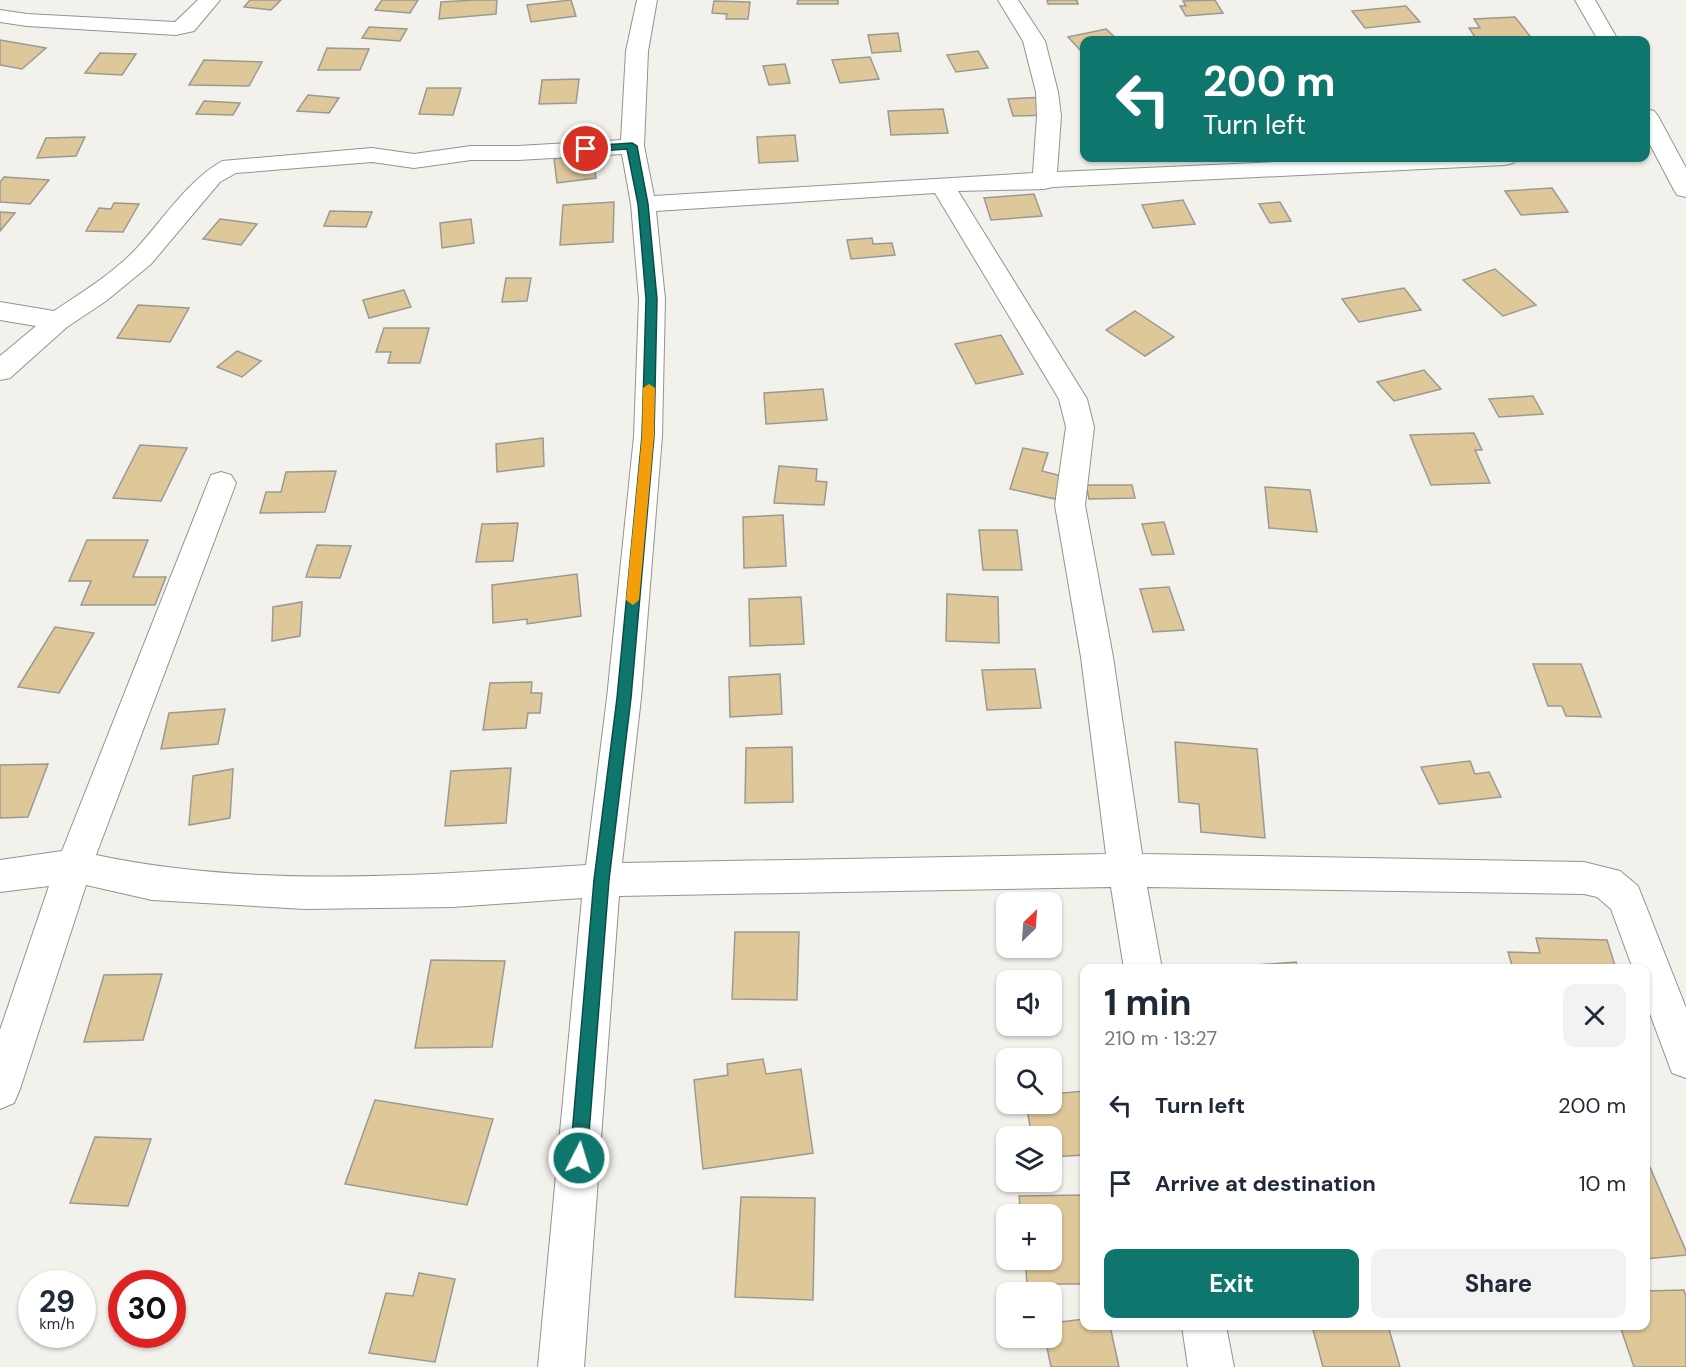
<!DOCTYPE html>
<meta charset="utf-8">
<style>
:root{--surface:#fff;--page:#f2f2f3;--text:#1f2937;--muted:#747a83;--accent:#0f766e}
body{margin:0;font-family:"DM Sans",sans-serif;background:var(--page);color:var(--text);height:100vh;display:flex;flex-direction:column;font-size:22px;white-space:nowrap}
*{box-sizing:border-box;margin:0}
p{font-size:20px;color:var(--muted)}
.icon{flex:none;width:33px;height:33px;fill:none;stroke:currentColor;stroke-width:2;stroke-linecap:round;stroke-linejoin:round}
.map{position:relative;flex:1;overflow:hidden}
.side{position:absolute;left:1080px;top:964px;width:570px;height:366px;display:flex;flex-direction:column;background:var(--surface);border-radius:12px;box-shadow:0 2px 4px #0004}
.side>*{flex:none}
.banner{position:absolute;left:1080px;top:36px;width:570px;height:126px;border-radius:12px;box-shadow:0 2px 4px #0004;background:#0f766e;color:#fff;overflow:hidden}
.needle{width:39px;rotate:25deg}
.controls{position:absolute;left:996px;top:892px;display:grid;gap:12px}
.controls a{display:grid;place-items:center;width:66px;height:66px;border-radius:12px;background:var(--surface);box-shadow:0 2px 4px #0004;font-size:30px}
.speed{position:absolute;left:18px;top:1270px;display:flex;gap:12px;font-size:30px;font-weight:700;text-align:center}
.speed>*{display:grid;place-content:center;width:78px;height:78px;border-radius:50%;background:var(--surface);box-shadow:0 2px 4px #0004;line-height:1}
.speed small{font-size:15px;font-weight:400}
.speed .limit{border:9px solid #d22;background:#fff;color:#111}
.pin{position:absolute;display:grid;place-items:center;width:51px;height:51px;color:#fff;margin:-26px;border:3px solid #fff;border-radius:50%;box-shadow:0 2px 6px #0007}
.me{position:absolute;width:66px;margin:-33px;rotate:5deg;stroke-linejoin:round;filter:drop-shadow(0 0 4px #0008)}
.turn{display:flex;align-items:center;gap:21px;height:126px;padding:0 24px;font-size:27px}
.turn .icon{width:78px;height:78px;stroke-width:2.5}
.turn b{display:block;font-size:42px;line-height:51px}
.round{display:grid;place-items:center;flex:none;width:63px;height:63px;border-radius:12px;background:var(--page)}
.overview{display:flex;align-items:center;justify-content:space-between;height:102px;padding:0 24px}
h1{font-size:36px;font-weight:700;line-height:45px}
.action{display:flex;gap:12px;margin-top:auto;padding:12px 24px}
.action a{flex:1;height:69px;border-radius:12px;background:var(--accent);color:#fff;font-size:24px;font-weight:700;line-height:69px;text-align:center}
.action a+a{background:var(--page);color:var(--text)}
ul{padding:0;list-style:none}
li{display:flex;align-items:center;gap:18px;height:78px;padding:0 24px}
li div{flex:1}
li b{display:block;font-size:22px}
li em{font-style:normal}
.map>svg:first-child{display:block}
.building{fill:#dec89a;stroke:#9b9994;stroke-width:1.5}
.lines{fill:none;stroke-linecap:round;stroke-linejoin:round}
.minor-casing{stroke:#95938f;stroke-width:2}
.minor{fill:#fff;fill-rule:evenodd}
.route{fill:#0f766e;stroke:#0a4d48;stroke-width:1.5}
.slow{fill:#f59e0b}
</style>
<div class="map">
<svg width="1686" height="1367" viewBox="0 0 1686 1367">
<rect width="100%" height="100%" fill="#f3f1ec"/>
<g class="building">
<polygon points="250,0 281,0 271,10 244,7"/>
<polygon points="382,0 418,0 410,13 375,10"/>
<polygon points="474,0 497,0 496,14 439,19 441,2"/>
<polygon points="571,0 576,16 531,22 527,5"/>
<polygon points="798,0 838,0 838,4 797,4"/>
<polygon points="1047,0 1077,0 1078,4 1048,4"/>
<polygon points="1215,0 1223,13 1186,16 1180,6 1186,6 1183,1"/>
<polygon points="714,1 750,2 748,19 726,19 727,14 712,13"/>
<polygon points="1406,6 1420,22 1365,28 1352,11"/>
<polygon points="1515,17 1533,40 1492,40 1489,37 1475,37 1469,28 1480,28 1474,19"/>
<polygon points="369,27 407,29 400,41 362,38"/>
<polygon points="1106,29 1118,40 1084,40 1084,52 1082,52 1068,37"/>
<polygon points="898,33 901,51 872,53 868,35"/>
<polygon points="0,40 46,48 22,69 0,65"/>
<polygon points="327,48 369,49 360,70 318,70"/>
<polygon points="978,51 988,68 956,72 947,55"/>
<polygon points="100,53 136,54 122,75 85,73"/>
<polygon points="870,57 879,79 840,83 832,60"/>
<polygon points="204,60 262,62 249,86 189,85"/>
<polygon points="785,64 790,83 769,85 763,66"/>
<polygon points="579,79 576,103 539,104 542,80"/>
<polygon points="427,88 461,88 453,115 419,114"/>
<polygon points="308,95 339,98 329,113 297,111"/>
<polygon points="1045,97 1050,115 1013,116 1008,99"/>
<polygon points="204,101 240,103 233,115 196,114"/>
<polygon points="943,109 948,133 891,135 888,111"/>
<polygon points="795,135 798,161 759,163 757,137"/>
<polygon points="85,137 76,156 37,158 46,138"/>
<polygon points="592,154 596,178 557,183 554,159"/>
<polygon points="4,177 49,180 30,204 0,202 0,182"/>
<polygon points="1552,188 1568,212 1521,215 1505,191"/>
<polygon points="1034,194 1042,216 991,220 984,198"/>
<polygon points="1183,200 1195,224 1153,228 1142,205"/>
<polygon points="614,202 613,242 560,245 563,205"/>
<polygon points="1280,202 1291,221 1270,223 1259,204"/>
<polygon points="114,203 139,204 123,232 86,231 99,208 111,209"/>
<polygon points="330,211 372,212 366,227 324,226"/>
<polygon points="0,212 15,213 0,231"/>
<polygon points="220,219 257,224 241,245 203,239"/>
<polygon points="471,219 474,243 442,248 440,223"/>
<polygon points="872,238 873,244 892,243 895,255 851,259 847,240"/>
<polygon points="1495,269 1536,305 1503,316 1463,280"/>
<polygon points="506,278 531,278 527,301 502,302"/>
<polygon points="1404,288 1421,310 1359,322 1342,299"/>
<polygon points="404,290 411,307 369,318 363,300"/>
<polygon points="138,305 189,308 170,342 117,338"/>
<polygon points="1135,311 1174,337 1145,356 1106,330"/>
<polygon points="384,328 429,328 420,363 388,363 391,352 376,352"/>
<polygon points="1001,335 1023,374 976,384 955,344"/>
<polygon points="237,351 261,361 242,377 217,367"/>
<polygon points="1424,370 1441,389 1394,401 1377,382"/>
<polygon points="823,389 827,420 766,424 764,393"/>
<polygon points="1533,396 1543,414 1499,417 1489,399"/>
<polygon points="1474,433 1482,450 1475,450 1490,483 1431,485 1410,435"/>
<polygon points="543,438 544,466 497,472 496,444"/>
<polygon points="140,445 187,448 161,501 113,498"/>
<polygon points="1023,448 1048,453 1042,471 1062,476 1055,499 1010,489"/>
<polygon points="779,466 817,469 816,481 827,482 824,505 774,503"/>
<polygon points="336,471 325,512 260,513 266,492 281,492 286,472"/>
<polygon points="1086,485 1132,485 1135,498 1089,499"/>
<polygon points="1265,487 1310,490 1317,532 1269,528"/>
<polygon points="783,515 786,566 744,568 743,517"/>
<polygon points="1164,522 1174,554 1152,555 1142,524"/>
<polygon points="518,523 513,561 476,562 482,524"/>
<polygon points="979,530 1017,530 1022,570 983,570"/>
<polygon points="87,540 148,540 133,577 166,577 155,605 81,605 91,581 69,581"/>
<polygon points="317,545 351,546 340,578 306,577"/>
<polygon points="577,574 581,616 527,624 527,619 493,623 492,585"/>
<polygon points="1169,587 1184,630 1153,632 1140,589"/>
<polygon points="947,594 998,597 999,643 946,641"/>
<polygon points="801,597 804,644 750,646 749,599"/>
<polygon points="302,602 300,636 272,641 273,607"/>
<polygon points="55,627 94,633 59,693 18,687"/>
<polygon points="1533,664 1581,664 1601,717 1566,716 1562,706 1548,706"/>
<polygon points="1035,669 1041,708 987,710 982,670"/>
<polygon points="780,674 782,714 730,717 729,677"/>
<polygon points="532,682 531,693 542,693 540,713 528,713 526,728 483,730 490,683"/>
<polygon points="225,709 218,744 161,749 169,713"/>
<polygon points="1175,742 1257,749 1265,838 1201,832 1199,804 1179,802"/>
<polygon points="792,747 793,802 745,803 746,748"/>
<polygon points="1470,761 1475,774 1489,772 1501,797 1439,804 1421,767"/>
<polygon points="48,764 28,817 0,818 0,765"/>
<polygon points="511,768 506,823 445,826 451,771"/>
<polygon points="233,769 230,818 189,825 193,776"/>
<polygon points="735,932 799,932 797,1000 732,999"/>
<polygon points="1536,938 1607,940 1616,969 1513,969 1508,952 1540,953"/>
<polygon points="431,960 505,961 492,1047 415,1048"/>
<polygon points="1296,962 1299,969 1243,969 1243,966"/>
<polygon points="162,974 143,1040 84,1042 104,975"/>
<polygon points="763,1059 766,1074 801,1069 813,1153 703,1169 694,1080 728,1075 727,1064"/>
<polygon points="1084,1091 1084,1155 1052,1157 1052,1137 1032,1137 1026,1104 1052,1104 1052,1094"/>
<polygon points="375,1100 493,1119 467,1205 345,1184"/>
<polygon points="95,1137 151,1139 128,1206 70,1203"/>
<polygon points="1646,1158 1686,1251 1686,1255 1646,1259"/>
<polygon points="1084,1195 1084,1284 1027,1284 1025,1260 1052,1260 1052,1215 1021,1215 1019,1196"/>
<polygon points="741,1197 815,1198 813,1300 735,1297"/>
<polygon points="419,1273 455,1279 435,1362 369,1353 386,1293 413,1296"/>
<polygon points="1684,1290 1686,1297 1686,1367 1634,1367 1620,1326 1646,1326 1646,1291"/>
<polygon points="1084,1319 1084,1326 1110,1326 1119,1367 1051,1367 1045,1338 1052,1338 1052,1323"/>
<polygon points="1312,1326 1388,1326 1400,1367 1323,1367"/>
</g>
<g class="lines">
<defs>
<g id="minor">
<polygon points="198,0 220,0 194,31 176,35 27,26 0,22 0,10 27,14 175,22"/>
<path d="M 637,0 L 657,0 L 648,51 L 644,146 L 654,196 L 1033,173 L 1037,116 L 1036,92 L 1023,41 L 998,0 L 1018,0 L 1045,41 L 1058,92 L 1061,116 L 1057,172 L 1366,158 L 1517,158 L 1513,163 L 1505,165 L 1053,187 L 1044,189 L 958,191 L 1087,399 L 1094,427 L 1085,505 L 1113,657 L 1142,854 L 1584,862 L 1620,871 L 1638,886 L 1686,1008 L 1686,1078 L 1672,1073 L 1646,1003 L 1646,969 L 1633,969 L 1611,909 L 1597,897 L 1584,894 L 1147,887 L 1162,969 L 1124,969 L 1111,887 L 619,896 L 584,1367 L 538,1367 L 582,898 L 453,907 L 305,909 L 152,900 L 86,885 L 20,1089 L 14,1103 L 0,1109 L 0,1030 L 49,886 L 0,892 L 0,860 L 62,851 L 211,475 L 221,472 L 231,475 L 236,483 L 96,855 C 256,889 424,875 586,865 L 607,698 L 634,436 L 639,299 L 631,204 L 622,154 L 518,160 L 471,160 L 414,168 L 372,162 L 236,173 L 220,182 L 151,264 L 106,301 L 67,327 L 10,378 L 0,380 L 0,356 L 36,326 L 0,320 L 0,302 L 54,311 C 81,293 112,274 135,250 C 163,220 186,182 222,161 L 372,148 L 414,154 L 471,146 L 518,146 L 621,140 L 626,51 ZM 935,193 L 1059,399 L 1066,427 L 1055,505 L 1081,657 L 1106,854 L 622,863 L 641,698 L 662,436 L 665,299 L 656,211 Z"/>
<polygon points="1575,0 1595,0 1618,40 1598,40"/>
<polygon points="1646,109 1654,111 1658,116 1686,168 1686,197 1677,195 1674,190 1646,137"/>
<polygon points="1182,1326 1226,1326 1234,1367 1188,1367"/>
</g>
</defs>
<use href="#minor" class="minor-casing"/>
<use href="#minor" class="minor"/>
</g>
<polygon class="route" points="632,143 637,146 648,204 657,299 654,436 631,698 609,880 587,1158 585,1164 579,1167 573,1164 570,1158 594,880 617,698 642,436 646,299 638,204 627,149 586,152 581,149 586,146"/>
<polygon class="slow" points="649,384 655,388 654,436 639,600 633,605 626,600 642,436 643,388"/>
</svg>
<div class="controls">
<a><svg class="needle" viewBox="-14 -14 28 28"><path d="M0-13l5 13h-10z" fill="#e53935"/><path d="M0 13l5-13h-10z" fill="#747a83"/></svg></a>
<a><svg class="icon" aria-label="sound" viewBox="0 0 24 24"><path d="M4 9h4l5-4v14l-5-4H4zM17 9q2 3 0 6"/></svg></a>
<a><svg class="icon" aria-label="search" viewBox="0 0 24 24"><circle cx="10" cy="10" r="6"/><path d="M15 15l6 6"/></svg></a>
<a><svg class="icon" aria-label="layers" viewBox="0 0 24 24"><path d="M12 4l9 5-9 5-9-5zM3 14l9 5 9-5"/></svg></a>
<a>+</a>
<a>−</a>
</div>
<div class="speed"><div>29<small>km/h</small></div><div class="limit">30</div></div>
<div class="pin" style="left:586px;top:149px;background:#d93025"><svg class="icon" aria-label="arrive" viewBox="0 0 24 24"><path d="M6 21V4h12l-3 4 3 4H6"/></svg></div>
<svg class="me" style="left:579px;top:1158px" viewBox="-20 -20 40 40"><circle r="17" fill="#0f766e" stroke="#fff" stroke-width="3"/><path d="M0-11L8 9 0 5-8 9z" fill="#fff"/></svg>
<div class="banner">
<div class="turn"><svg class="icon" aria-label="left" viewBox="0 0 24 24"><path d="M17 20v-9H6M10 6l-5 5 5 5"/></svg><div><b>200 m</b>Turn left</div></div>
</div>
<section class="side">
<div class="overview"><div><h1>1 min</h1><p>210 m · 13:27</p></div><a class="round"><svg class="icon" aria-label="close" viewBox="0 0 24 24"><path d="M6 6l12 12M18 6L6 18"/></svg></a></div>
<ul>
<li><svg class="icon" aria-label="left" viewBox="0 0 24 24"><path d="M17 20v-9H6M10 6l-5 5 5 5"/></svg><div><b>Turn left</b></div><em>200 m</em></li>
<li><svg class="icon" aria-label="arrive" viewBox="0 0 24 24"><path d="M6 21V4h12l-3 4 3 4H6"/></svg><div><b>Arrive at destination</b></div><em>10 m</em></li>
</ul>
<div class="action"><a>Exit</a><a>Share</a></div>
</section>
</div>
